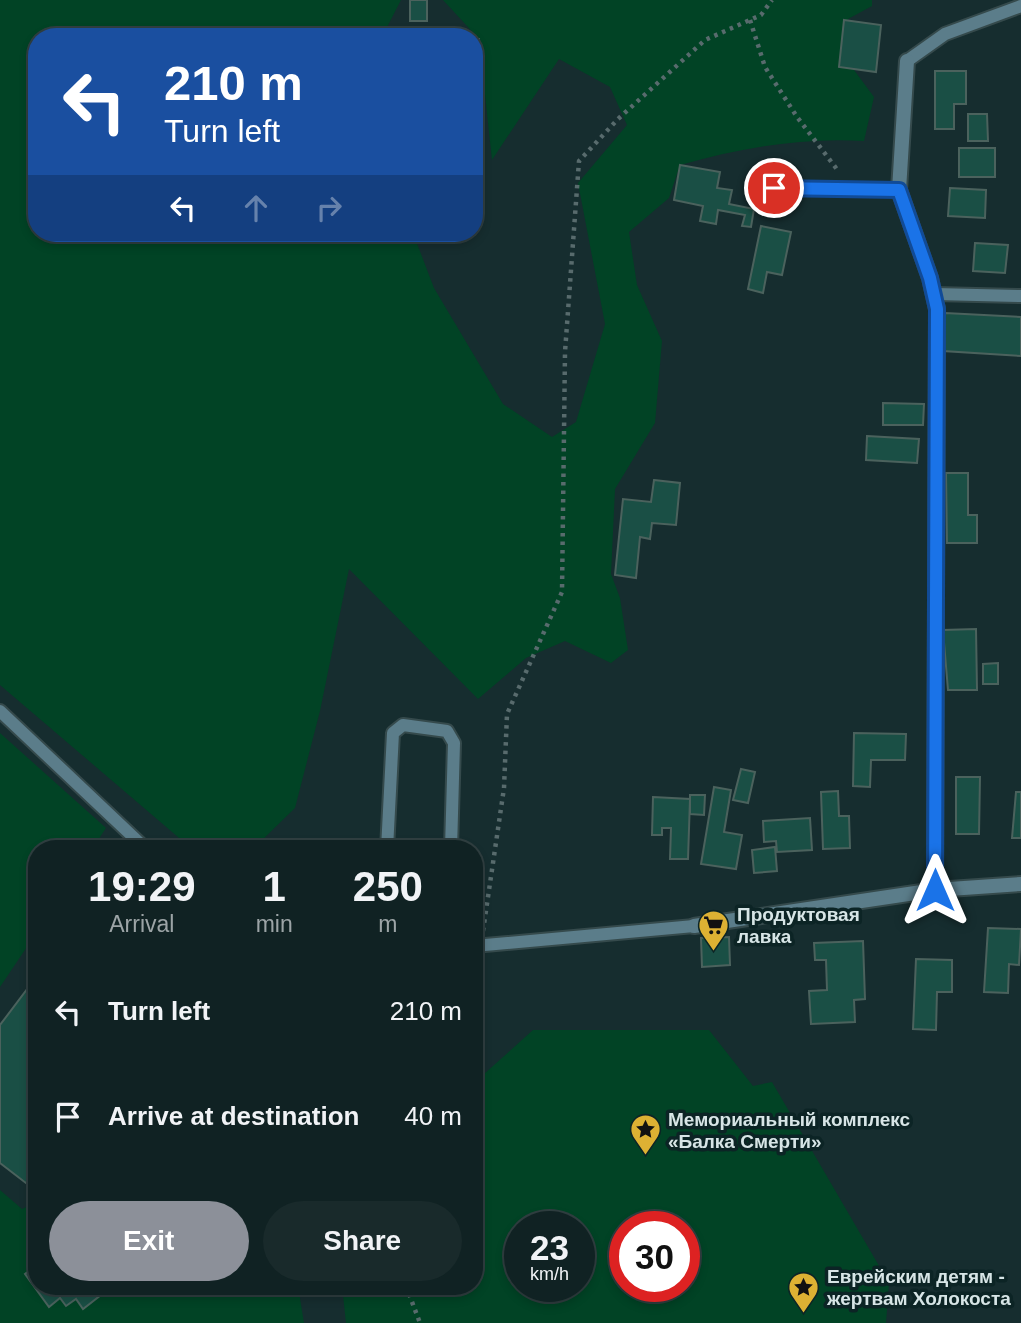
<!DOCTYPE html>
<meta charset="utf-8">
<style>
:root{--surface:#102223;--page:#192a2b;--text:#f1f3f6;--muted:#9ca4a6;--line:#303f41;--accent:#8c9099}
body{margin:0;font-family:Helvetica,sans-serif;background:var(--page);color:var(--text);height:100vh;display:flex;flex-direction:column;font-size:26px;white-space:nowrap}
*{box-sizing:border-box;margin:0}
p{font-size:23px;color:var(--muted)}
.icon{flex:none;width:38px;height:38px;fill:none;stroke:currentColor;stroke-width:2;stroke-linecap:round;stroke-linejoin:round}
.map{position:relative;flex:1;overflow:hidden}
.panel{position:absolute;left:28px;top:840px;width:455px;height:455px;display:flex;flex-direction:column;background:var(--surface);border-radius:28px;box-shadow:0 4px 10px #0003,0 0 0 2px var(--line)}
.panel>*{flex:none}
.guide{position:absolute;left:28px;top:28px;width:455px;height:214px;border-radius:28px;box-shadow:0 4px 10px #0003,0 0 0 2px var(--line);background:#1a4fa0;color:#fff;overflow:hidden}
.speed{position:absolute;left:504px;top:1211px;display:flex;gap:14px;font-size:35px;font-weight:700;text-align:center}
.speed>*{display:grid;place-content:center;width:91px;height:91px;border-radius:50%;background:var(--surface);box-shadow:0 4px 10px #0003,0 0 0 2px var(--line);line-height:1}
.speed small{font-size:18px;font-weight:400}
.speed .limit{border:10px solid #d22;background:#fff;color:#111}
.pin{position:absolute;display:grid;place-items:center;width:60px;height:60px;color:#fff;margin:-30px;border:4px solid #fff;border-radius:50%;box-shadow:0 2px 7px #0007}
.me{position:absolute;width:77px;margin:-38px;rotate:0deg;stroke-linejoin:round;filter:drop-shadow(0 0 5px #0008)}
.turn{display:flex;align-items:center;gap:24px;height:147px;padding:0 21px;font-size:32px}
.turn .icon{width:91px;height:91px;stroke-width:2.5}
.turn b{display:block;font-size:49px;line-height:60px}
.lanes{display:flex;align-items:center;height:66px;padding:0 21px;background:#0003;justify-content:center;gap:35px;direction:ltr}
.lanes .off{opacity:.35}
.eta{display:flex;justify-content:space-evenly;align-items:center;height:119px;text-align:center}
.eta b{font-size:42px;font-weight:600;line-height:49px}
.primary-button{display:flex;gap:14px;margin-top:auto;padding:14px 21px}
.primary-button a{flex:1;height:80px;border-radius:42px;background:var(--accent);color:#fff;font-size:28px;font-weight:600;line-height:80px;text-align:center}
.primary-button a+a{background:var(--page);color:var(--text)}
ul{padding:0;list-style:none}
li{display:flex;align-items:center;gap:21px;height:105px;padding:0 21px}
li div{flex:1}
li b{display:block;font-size:26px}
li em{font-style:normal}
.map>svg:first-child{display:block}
.green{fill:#014325;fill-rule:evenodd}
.building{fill:#1a4f45;stroke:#4b625d;stroke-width:2}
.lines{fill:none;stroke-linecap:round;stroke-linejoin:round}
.lane-casing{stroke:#354a4c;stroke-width:16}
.street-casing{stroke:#354a4c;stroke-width:18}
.path{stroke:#586b6d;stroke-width:4.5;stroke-dasharray:3.5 5;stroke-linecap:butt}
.lane{stroke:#5b7d8a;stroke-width:12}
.street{stroke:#5b7d8a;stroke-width:14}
.route-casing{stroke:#114b97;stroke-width:18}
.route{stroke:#1a73e8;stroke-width:12}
.labels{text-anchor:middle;stroke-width:7;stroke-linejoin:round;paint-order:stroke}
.poi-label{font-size:19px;font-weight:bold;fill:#d7e5e6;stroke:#0c2425;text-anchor:start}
</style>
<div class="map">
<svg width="1021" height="1323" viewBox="0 0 1021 1323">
<rect width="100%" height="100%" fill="#162d2f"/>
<g class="green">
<path d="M 0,0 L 401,0 L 382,37 L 37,37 L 37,233 L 413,233 L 434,288 L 503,404 L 552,437 L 576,422 L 605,324 L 578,183 L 627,125 L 610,87 L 559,59 L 492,160 L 479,39 L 443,0 L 872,0 L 872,6 L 848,19 L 843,55 L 874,97 L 864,141 C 802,137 740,148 680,165 L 669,198 L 629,232 L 637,285 L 662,341 L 655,423 L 615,489 L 611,574 L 620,598 L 628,650 L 611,663 L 565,641 L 526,658 L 478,699 L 349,569 L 320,711 L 295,808 L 253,849 L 192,849 L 0,685 Z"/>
<polygon points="0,733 106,828 92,849 37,849 37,932 0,987"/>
<path d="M 533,1030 L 709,1030 L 753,1086 L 772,1082 L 889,1283 L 886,1323 L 346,1323 L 342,1286 L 474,1286 L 474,1083 ZM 520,1227 L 579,1227 L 579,1286 L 520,1286 ZM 625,1227 L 684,1227 L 684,1286 L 625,1286 Z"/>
<polygon points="0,1190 22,1209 37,1202 37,1286 298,1286 304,1323 0,1323"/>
</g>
<g class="building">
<rect x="410" y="0" width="17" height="21"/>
<polygon points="844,20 881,25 876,72 839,67"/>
<polygon points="474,39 479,39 474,138"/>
<polygon points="935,71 966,71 966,104 954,104 954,129 935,129"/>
<polygon points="968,114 987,114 988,141 968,141"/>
<rect x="959" y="148" width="36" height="29"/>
<polygon points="680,165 720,172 717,188 732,190 729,204 754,209 751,227 742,226 745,215 718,210 716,224 700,221 703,206 674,200"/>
<polygon points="950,188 986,190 985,218 948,216"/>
<polygon points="761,226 791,232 782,275 767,272 763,293 748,289"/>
<polygon points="975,243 1008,245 1005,273 973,271"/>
<polygon points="945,313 1021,317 1021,356 943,351"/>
<polygon points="883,403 924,404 923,425 883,425"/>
<polygon points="867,436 919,439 917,463 866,460"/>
<polygon points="946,473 968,473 968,515 977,515 977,543 947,543"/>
<polygon points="654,480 680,483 676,525 652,523 650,539 640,537 636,578 615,575 623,499 651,502"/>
<polygon points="976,629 977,690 948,690 943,630"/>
<polygon points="998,663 998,684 983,684 983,664"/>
<polygon points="854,733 906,734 905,760 871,760 870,787 853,786"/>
<polygon points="741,769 755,772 748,803 733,800"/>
<polygon points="956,777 980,777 979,834 956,834"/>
<polygon points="714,787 731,790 724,832 742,835 736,869 701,864"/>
<polygon points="838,791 839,816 849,816 850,848 823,849 821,792"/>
<polygon points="1016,792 1021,792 1021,838 1012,838"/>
<polygon points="690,795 705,795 704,815 690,814"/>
<polygon points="653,797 690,799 688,859 670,859 671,828 662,828 662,835 652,835"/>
<polygon points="810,818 812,850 777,852 776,841 764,842 763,821"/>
<polygon points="775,847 777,871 754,873 752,850"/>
<polygon points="988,928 1021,929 1019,965 1009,964 1008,993 984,992"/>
<polygon points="729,937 730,965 702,967 701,938"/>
<polygon points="863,941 865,999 854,1000 855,1022 811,1024 809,991 827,990 826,960 815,960 814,943"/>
<polygon points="916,959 952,960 952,992 937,992 936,1030 913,1029"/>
<polygon points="37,976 37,1188 35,1190 0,1163 0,1025"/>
<polygon points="37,1265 37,1286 95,1286 101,1295 83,1309 76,1299 66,1306 60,1298 49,1307 25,1274"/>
</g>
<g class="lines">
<defs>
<g id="lane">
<polyline points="907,61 945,34 1021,6"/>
<polyline points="773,188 899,190"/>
<polyline points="935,294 1021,296"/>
<polyline points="0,711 146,849"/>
<polyline points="387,849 393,733 403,725 447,731 454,743 451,849"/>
<polyline points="474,946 694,926"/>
</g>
<g id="street">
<polyline points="907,61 899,190 930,278 937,309 935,890"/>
<polyline points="694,926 935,890 1021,884"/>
</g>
</defs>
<use href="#lane" class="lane-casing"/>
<use href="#street" class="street-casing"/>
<g class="path">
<polyline points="750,20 765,67 797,117 839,172"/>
<polyline points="483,931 504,788 507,714 562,592 565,352 579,161 618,119 705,40 761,15 772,0"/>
<polyline points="406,1286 420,1323"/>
</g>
<use href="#lane" class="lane"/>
<use href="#street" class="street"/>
</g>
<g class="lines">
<defs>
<polyline id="route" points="774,188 899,190 930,278 937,309 935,890"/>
</defs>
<use href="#route" class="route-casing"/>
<use href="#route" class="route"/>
</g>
<defs>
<symbol id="supermarket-pin" viewBox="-11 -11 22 30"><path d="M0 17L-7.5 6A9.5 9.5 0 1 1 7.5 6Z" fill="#ddb133" stroke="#0c2425"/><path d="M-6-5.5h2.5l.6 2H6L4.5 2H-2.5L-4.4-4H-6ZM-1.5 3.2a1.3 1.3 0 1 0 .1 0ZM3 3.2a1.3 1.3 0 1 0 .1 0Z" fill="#111"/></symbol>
<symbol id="sight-pin" viewBox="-11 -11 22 30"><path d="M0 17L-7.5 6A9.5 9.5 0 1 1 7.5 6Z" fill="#ddb133" stroke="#0c2425"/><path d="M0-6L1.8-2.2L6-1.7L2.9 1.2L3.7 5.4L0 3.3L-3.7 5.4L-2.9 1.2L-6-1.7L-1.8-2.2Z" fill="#111"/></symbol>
</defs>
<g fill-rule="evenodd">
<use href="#supermarket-pin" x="696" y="908" width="35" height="47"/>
<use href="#sight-pin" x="628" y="1112" width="35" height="47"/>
<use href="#sight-pin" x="786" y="1270" width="35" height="47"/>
</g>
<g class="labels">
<g class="poi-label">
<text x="737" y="921">Продуктовая<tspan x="737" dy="22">лавка</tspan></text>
<text x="668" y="1126">Мемориальный комплекс<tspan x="668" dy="22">«Балка Смерти»</tspan></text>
<text x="827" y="1283">Еврейским детям -<tspan x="827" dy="22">жертвам Холокоста</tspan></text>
</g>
</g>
</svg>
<div class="speed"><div>23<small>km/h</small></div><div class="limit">30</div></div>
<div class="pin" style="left:774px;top:188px;background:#d93025"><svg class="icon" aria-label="arrive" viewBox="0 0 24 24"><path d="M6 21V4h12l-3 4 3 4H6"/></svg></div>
<svg class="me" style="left:935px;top:890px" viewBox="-20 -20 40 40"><path d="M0-17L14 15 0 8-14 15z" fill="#1a73e8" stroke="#fff" stroke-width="4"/></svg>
<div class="guide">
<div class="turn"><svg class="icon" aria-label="left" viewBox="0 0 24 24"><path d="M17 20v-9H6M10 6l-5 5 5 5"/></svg><div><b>210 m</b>Turn left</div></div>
<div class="lanes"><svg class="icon" aria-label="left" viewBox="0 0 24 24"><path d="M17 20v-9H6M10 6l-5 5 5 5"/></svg><svg class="icon off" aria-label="ahead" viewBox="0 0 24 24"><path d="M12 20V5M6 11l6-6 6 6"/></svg><svg class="icon off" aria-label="right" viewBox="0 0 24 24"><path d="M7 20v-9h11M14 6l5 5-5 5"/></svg></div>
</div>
<section class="panel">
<div class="eta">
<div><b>19:29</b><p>Arrival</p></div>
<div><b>1</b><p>min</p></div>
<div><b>250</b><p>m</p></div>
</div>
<ul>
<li><svg class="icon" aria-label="left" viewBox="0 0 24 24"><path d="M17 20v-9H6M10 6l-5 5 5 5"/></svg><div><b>Turn left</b></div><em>210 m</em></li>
<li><svg class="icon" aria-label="arrive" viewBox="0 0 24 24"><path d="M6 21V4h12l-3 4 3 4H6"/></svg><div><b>Arrive at destination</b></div><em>40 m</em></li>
</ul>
<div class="primary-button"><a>Exit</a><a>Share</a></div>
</section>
</div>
